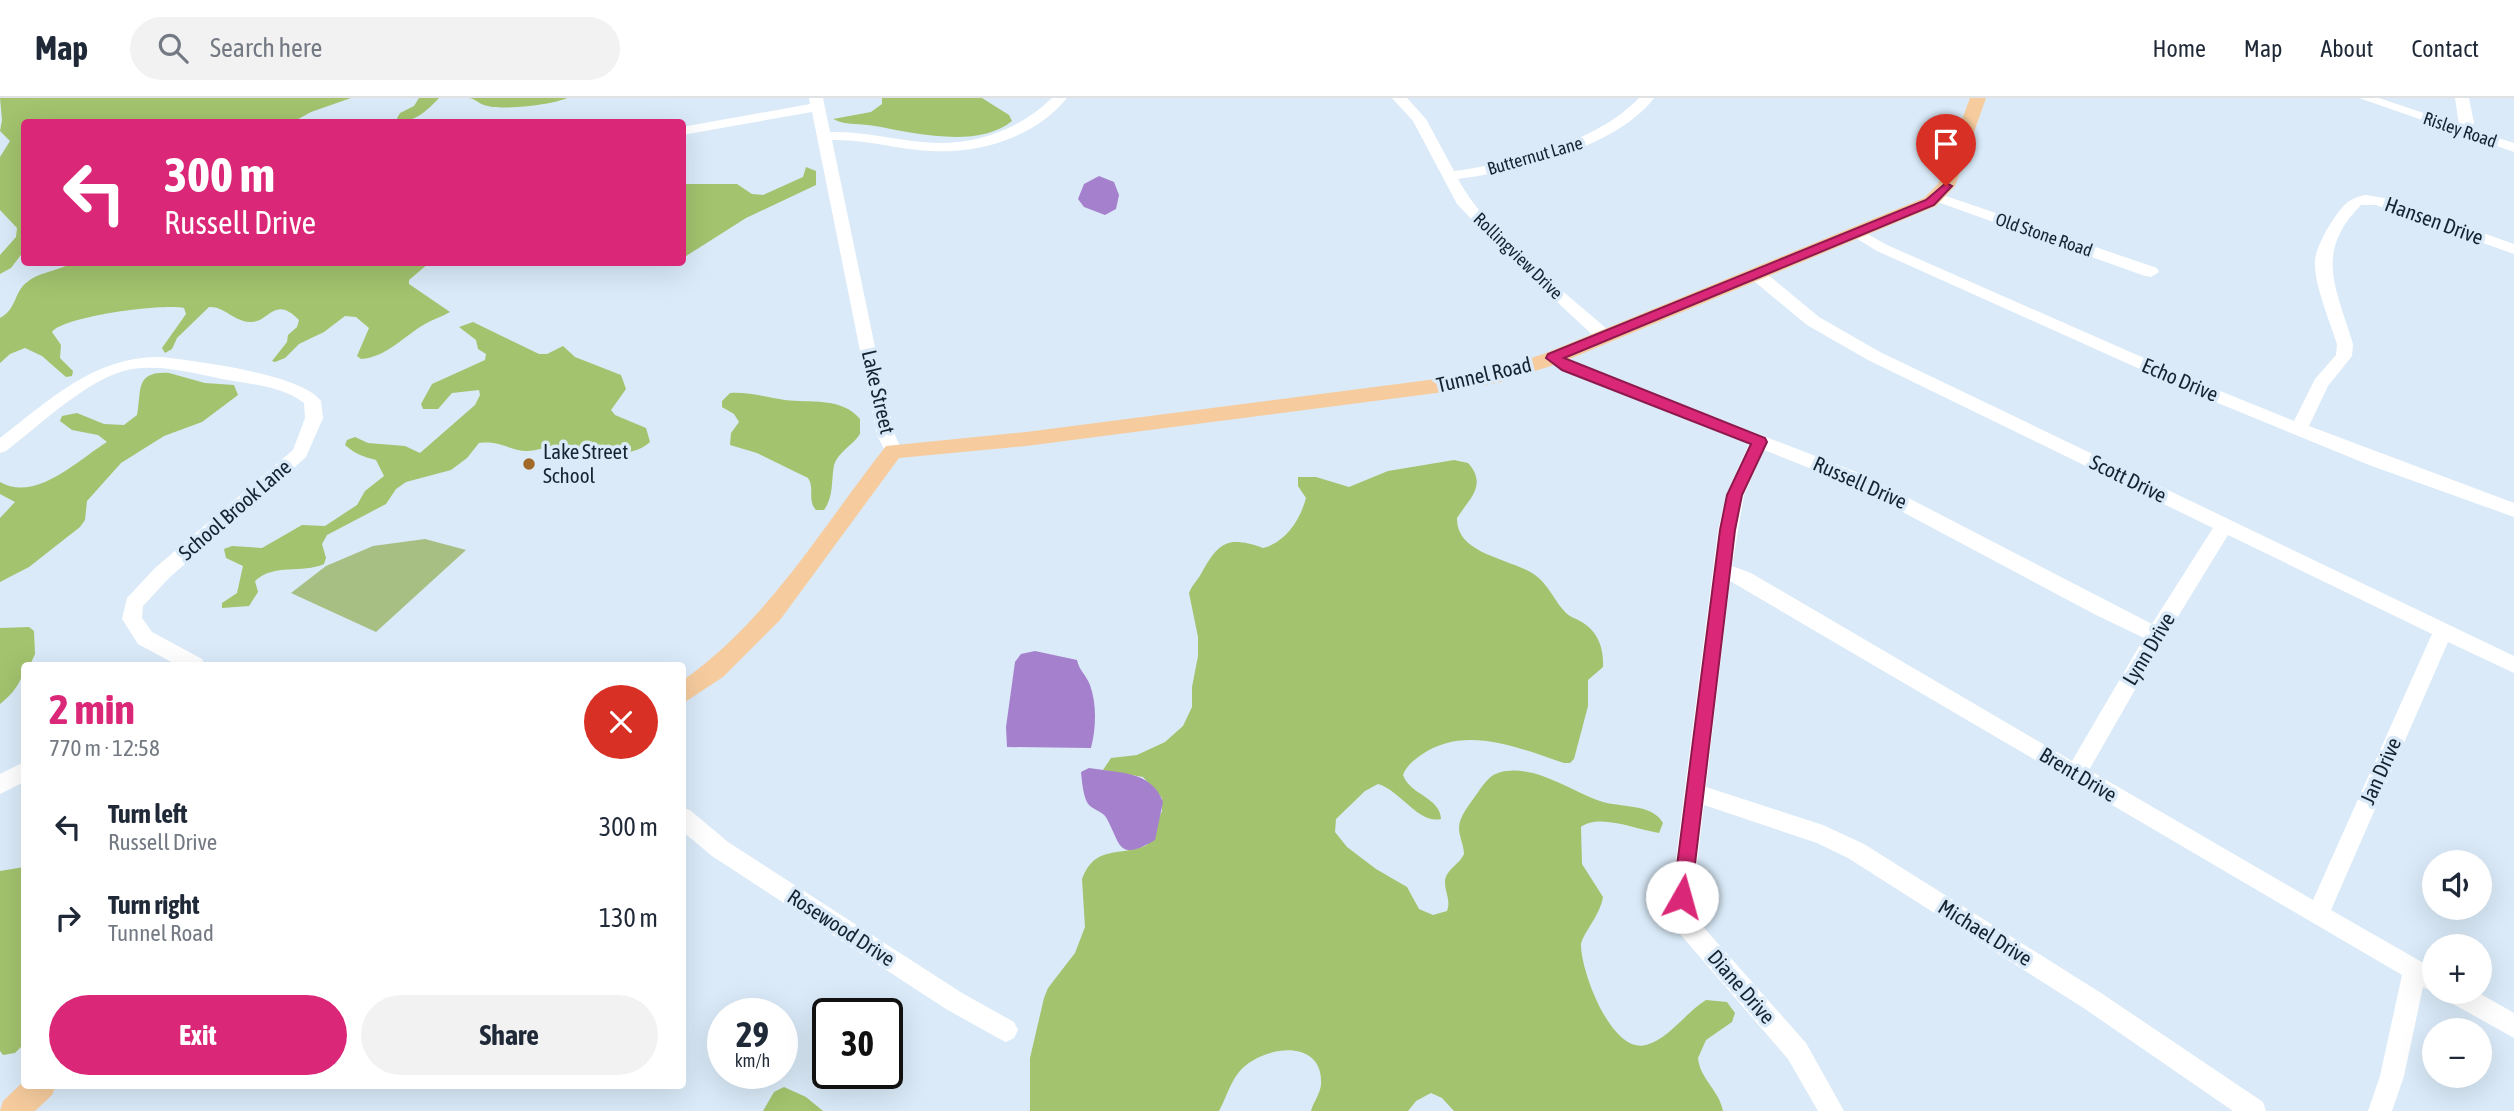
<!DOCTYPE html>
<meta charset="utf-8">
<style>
:root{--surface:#fff;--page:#f2f2f3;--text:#1f2937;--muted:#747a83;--line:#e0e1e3;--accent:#db2777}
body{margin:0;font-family:"Asap Condensed",sans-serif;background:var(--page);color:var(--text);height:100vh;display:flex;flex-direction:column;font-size:26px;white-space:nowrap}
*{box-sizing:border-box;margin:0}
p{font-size:23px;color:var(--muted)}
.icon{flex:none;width:38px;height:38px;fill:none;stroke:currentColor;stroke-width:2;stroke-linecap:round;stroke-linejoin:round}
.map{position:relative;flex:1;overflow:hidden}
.panel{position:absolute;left:21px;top:564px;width:665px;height:427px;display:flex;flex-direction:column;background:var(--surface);border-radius:7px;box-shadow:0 7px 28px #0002}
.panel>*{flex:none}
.top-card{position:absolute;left:21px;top:21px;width:665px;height:147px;border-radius:7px;box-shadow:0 7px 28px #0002;background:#db2777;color:#fff;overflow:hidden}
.fabs{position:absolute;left:2422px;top:752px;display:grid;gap:14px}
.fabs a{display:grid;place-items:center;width:70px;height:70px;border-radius:50%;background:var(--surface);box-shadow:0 7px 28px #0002;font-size:35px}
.speed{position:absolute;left:707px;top:900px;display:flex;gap:14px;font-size:35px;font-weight:700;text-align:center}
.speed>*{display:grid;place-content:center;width:91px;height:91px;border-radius:50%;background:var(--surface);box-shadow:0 7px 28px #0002;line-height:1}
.speed small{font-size:18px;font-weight:400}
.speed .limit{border:4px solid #111;border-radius:10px;background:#fff;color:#111}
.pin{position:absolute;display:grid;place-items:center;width:60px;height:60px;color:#fff;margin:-72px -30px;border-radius:50% 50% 50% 0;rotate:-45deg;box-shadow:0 0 7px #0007}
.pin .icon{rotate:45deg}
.me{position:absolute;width:77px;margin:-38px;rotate:7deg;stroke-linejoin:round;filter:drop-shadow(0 0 5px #0008)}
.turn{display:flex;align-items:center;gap:24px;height:147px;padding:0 28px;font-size:32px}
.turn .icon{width:91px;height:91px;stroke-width:2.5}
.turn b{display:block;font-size:49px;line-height:60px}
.round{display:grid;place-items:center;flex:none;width:74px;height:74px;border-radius:37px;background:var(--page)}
.overview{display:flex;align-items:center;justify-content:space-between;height:119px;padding:0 28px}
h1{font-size:42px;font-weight:700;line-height:52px;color:var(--accent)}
.primary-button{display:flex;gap:14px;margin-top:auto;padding:14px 28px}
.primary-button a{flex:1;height:80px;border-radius:42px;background:var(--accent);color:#fff;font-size:28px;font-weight:700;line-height:80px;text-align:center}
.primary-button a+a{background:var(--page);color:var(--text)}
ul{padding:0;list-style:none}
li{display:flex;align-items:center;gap:21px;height:91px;padding:0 28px}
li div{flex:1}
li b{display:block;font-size:26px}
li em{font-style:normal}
header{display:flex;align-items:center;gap:42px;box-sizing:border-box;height:98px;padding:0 35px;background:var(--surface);border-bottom:2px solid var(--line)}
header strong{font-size:33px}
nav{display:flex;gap:38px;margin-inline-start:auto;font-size:24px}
.search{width:490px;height:63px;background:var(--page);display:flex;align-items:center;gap:18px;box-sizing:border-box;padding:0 24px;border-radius:38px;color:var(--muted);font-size:26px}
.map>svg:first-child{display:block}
.green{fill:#a7bf83}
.forest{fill:#a3c36e}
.water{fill:#a580cc}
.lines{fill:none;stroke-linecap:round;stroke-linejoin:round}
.minor{fill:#fff;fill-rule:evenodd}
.major{fill:#f6cc9e;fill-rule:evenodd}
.route{fill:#db2777;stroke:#8e194d;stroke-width:2}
.poi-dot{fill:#a26a28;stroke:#daeaf8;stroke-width:2.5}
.labels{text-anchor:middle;stroke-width:7;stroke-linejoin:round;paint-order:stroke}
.far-street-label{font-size:18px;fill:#152431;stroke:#daeaf8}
.street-label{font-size:21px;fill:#152431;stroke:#daeaf8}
.poi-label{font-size:21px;fill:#152431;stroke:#daeaf8;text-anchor:start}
</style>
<header>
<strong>Map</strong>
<div class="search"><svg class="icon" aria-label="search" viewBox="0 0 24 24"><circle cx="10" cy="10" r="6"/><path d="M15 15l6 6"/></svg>Search here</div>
<nav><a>Home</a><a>Map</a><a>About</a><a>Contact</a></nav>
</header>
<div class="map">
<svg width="2514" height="1013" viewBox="0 0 2514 1013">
<rect width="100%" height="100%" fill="#daeaf8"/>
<polygon class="green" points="425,441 466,452 376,534 291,495 326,468 373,448"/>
<g class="forest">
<polygon points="0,0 351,0 311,14 293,24 24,24 24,153 11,170 0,176 0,157 16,139 17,130 0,112 0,59 10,43 0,33 2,22"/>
<path d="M 419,0 L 439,0 C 427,13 414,25 395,24 L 400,15 L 414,8 Z"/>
<path d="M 469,0 L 567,0 C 552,7 499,13 484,7 C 478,5 476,1 469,0 Z"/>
<path d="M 882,0 L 982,0 L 1009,17 L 1012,23 C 978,51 914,35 875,28 C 861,25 847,28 833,21 L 871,14 L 882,6 Z"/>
<polygon points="806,69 816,73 816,87 746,120 683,160 683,86 737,86 752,96 763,97 803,79"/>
<path d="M 72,165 L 429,165 L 409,182 L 409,186 L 450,214 C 442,219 433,221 425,226 C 404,238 387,259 361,261 L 357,258 L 369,230 L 356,219 L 345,218 L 324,234 L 299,246 L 285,260 L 275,264 L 272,263 L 287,244 L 288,237 L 297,229 L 299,222 C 274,196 269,225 250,224 C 233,223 224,208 209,209 L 177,240 L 172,251 L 165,255 L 162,250 L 186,216 L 184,210 C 165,205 63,218 52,234 L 61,247 L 60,260 L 73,273 L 72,278 L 66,279 L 42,258 L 25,250 L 10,256 L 0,265 L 0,220 C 17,211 13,196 26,185 C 38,174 58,173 72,165 Z"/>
<path d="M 473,224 L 539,256 L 547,256 L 563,248 L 575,259 L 621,277 L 626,291 L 611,312 L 615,317 L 646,330 L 650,344 C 629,364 581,353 554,350 C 545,349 536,353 527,353 C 510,353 501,342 479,345 L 467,360 L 451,372 L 406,384 L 396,391 L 386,406 L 327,437 L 322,446 L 326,460 L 324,466 C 302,476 274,465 255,483 L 258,494 L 249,508 L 222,510 L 222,505 L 237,495 L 243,468 L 226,460 L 224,451 L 232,448 L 262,450 L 302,427 L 325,428 L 357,407 L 365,393 L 384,378 L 376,362 C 364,359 355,356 345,347 L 347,342 L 355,339 L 368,345 L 405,348 L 420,355 L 475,307 L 480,297 L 479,292 L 452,295 L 438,311 L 423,311 L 421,306 L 432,286 L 485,262 L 486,256 L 478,251 L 476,242 L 459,229 Z"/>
<path d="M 169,275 L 205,285 L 234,287 L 238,297 L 202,324 L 164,338 L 121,365 L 87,403 L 85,422 L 80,429 L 29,469 L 0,484 L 0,420 L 15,404 L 0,396 L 0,384 C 36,405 79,361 107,344 L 98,337 L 72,332 L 60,323 L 62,318 L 77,315 L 104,326 L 124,327 L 137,317 C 142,293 134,273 169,275 Z"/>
<path d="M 730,295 C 749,294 766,299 785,302 C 810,305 842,299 860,321 L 860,336 C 853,347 838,354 834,367 C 831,383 834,398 824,412 L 816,412 C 807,402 815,390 808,380 L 757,355 L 730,347 L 731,335 L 739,324 L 734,316 L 722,309 L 722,303 Z"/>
<path d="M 1454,362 L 1468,365 C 1488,387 1469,401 1457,420 C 1456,457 1511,460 1535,477 C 1549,487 1554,503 1566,515 C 1570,519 1575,520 1580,523 C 1598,533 1604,550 1603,569 L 1588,582 L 1588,608 L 1574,661 L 1570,665 L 1564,665 C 1519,650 1465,626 1421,657 C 1414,662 1406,668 1403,677 C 1410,697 1440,699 1441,721 C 1418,726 1400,692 1378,686 L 1365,693 L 1336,721 L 1335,734 L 1347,749 L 1376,771 L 1407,789 L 1419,811 L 1433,817 L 1447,813 C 1451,802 1445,795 1445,784 C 1445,772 1460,766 1464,756 C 1464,747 1459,739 1459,730 C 1459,718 1470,706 1476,697 C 1482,689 1488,678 1498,675 C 1532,664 1570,693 1600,703 C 1620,710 1652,705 1663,725 L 1659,735 C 1638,732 1599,715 1581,729 L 1582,766 L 1603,799 C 1600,818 1582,836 1581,847 C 1581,873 1611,956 1646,947 C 1670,940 1685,915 1706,902 L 1727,904 L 1735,915 L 1732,924 L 1706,942 L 1698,960 C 1700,981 1719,992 1723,1013 L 1454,1013 L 1442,1000 L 1431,995 L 1416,1003 L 1408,1013 L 1311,1013 C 1313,1005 1320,996 1321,987 C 1324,938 1260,948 1239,974 C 1230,985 1226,1000 1219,1013 L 1030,1013 L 1030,960 L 1044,900 L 1048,890 L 1075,855 L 1085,829 L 1082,781 C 1095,746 1120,759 1147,747 L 1162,713 L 1162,700 L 1143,679 L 1103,672 L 1111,660 L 1137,657 L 1165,644 L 1183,628 L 1192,609 L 1192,589 L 1198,558 L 1198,539 L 1189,495 C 1192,487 1197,483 1201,476 C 1218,445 1227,437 1263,450 C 1286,444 1300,422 1306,400 L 1298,388 L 1298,379 L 1316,379 L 1349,389 L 1388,373 Z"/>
<path d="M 29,529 L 34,533 L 35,556 L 30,567 L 24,567 C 24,582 12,597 0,606 L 0,530 Z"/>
<polygon points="24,769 24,946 15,955 3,957 0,953 0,773"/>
<polygon points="784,989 806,999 823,1013 763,1013 774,994"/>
</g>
<g class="water">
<polygon points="1099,78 1114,84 1119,97 1116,111 1105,117 1084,109 1078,101 1084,86"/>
<path d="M 1035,553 L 1077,562 C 1079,572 1086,577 1090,587 C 1097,606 1096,631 1091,650 L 1007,649 L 1006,629 L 1015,564 L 1021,556 Z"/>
<path d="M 1089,670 C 1117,675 1152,672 1163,704 L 1155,742 C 1118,764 1121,747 1107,721 C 1103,713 1095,713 1089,707 C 1083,700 1082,683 1081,674 Z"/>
</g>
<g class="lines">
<g class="minor">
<path d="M 809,0 L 823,0 L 830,34 C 862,33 891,41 922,44 C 970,49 1017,34 1052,0 L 1067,0 C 1035,40 978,56 929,53 C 896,51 865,41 832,42 L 881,278 L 895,337 L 902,353 L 899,357 L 887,357 L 877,337 L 812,14 L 682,37 L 682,29 L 810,6 Z"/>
<path d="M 1392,0 L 1407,0 L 1426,21 L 1454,73 C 1514,65 1596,45 1639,0 L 1654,0 C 1616,50 1518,73 1458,81 C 1487,136 1562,191 1609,233 L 1611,237 L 1609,241 L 1597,241 L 1502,153 L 1457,106 L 1413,23 Z"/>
<polygon points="2359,0 2379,0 2459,27 2455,0 2469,0 2474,25 2470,31 2514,45 2514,54"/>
<polygon points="1937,95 2157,170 2159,174 2151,179 2145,178 1932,102 1930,99 1932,96"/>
<path d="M 2366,97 L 2384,100 L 2514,146 L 2514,156 L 2376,107 L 2361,107 C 2313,155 2337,191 2353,246 L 2352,258 L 2328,288 L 2309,328 L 2514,405 L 2514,419 L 2369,367 L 2191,294 L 1877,153 L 1846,134 L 1849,131 L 1859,131 L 1887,147 L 2203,286 L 2294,323 L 2315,281 L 2336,257 L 2337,246 C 2330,224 2313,184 2315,161 C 2317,149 2326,132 2333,122 C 2343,107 2349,100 2366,97 Z"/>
<path d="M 1755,170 L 1761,171 L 1819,219 L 1880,254 L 2514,558 L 2514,575 L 2448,544 L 2331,812 L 2434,871 L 2434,894 L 2423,889 L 2404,978 L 2392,1013 L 2368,1013 L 2380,978 L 2402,877 L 1730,483 L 1706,689 L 1823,727 L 1864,746 L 2101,895 L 2263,1004 L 2266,1013 L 2233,1013 L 2085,911 L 1848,760 L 1817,745 L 1704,707 L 1693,799 L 1698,823 L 1806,945 L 1844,1013 L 1818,1013 L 1788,961 L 1680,836 L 1671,799 L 1718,432 L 1726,397 L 1749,346 L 1561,272 L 1545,260 L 1547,256 L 1559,256 L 1573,264 L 1864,377 L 2152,526 L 2213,430 L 1868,262 L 1807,227 L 1749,179 L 1747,175 ZM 1764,352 L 1852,387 L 2096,517 L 2144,540 L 2072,663 L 1751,475 L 1732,468 L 1744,397 ZM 2228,437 L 2432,536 L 2313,802 L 2089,672 L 2163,543 Z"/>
<path d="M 162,259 C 195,263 302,276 321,303 L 323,320 L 306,359 L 169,480 L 143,508 L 142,520 L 152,534 L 202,561 L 205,567 L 177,567 L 138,546 L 122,521 L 127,500 L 155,470 L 293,352 L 305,320 L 304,305 C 281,288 255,287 228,282 C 196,276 164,266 132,271 C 90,278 39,328 6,353 L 0,355 L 0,340 C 49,302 96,257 162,259 Z"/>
<polygon points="24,664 24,684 0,696 0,676"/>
<polygon points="682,710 690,712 728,744 962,895 1014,924 1018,932 1014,940 1006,944 998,940 946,911 712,758 682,733"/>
<polygon points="2442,894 2477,894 2514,915 2514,940 2446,902"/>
</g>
<g class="major">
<path d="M 1970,0 L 1986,0 L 1955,88 L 1936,108 L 1560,265 L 1501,284 L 1452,293 L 1026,348 L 899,360 L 780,522 L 723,579 L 682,606 L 682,583 C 769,522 822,429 886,348 L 1026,334 L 1452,279 L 1499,271 L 1546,255 L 1924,100 L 1938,86 Z"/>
<polygon points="24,983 24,987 56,987 52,997 35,1013 0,1013 3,1003"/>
</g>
</g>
<polygon class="route" points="1946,85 1952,88 1934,107 1564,260 1765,340 1767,344 1742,397 1735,432 1691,799 1689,805 1682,807 1676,805 1673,799 1720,432 1727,397 1751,346 1562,272 1546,260 1548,256 1926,102"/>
<circle class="poi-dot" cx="529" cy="366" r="7"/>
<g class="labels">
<g class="far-street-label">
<text transform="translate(2460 32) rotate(19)" y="6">Risley Road</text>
<text transform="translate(1535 58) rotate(-16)" y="6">Butternut Lane</text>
<text transform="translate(2044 137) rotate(19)" y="6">Old Stone Road</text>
<text transform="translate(1518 158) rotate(44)" y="6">Rollingview Drive</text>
</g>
<g class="street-label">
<text transform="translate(2434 123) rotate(20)" y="7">Hansen Drive</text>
<text transform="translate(1484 277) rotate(-13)" y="7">Tunnel Road</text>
<text transform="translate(2180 282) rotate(23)" y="7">Echo Drive</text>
<text transform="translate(878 294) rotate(77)" y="7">Lake Street</text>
<text transform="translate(2128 381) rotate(26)" y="7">Scott Drive</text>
<text transform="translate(1860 385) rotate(24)" y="7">Russell Drive</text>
<text transform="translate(235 412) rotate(-41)" y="7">School Brook Lane</text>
<text transform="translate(2149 551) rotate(-59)" y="7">Lynn Drive</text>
<text transform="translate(2381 673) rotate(-66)" y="7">Jan Drive</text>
<text transform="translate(2078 677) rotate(31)" y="7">Brent Drive</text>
<text transform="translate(841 830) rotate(33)" y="7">Rosewood Drive</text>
<text transform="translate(1985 835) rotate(32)" y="7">Michael Drive</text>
<text transform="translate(1741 889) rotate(49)" y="7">Diane Drive</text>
</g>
<g class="poi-label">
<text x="543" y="361">Lake Street<tspan x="543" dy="24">School</tspan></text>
</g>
</g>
</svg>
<div class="fabs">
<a><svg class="icon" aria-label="sound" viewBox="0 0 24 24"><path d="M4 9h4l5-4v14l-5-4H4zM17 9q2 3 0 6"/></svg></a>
<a>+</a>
<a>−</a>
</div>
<div class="speed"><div>29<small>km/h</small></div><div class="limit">30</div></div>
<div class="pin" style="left:1946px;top:88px;background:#d93025"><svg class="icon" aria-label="arrive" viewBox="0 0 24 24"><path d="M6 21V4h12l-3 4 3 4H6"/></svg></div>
<svg class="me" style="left:1682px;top:799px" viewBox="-20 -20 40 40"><circle r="19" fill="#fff"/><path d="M0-13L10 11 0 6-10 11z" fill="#db2777"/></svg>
<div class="top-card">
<div class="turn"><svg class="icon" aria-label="left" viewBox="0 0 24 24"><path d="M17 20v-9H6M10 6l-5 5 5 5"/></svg><div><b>300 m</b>Russell Drive</div></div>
</div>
<section class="panel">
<div class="overview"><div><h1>2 min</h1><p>770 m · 12:58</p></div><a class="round" style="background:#d93025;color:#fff"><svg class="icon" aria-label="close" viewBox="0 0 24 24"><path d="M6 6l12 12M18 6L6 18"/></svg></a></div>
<ul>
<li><svg class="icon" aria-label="left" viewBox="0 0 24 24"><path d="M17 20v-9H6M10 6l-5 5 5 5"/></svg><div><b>Turn left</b><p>Russell Drive</p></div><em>300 m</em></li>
<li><svg class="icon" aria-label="right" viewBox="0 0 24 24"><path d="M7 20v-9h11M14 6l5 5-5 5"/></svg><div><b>Turn right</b><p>Tunnel Road</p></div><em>130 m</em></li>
</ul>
<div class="primary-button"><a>Exit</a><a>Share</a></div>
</section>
</div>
